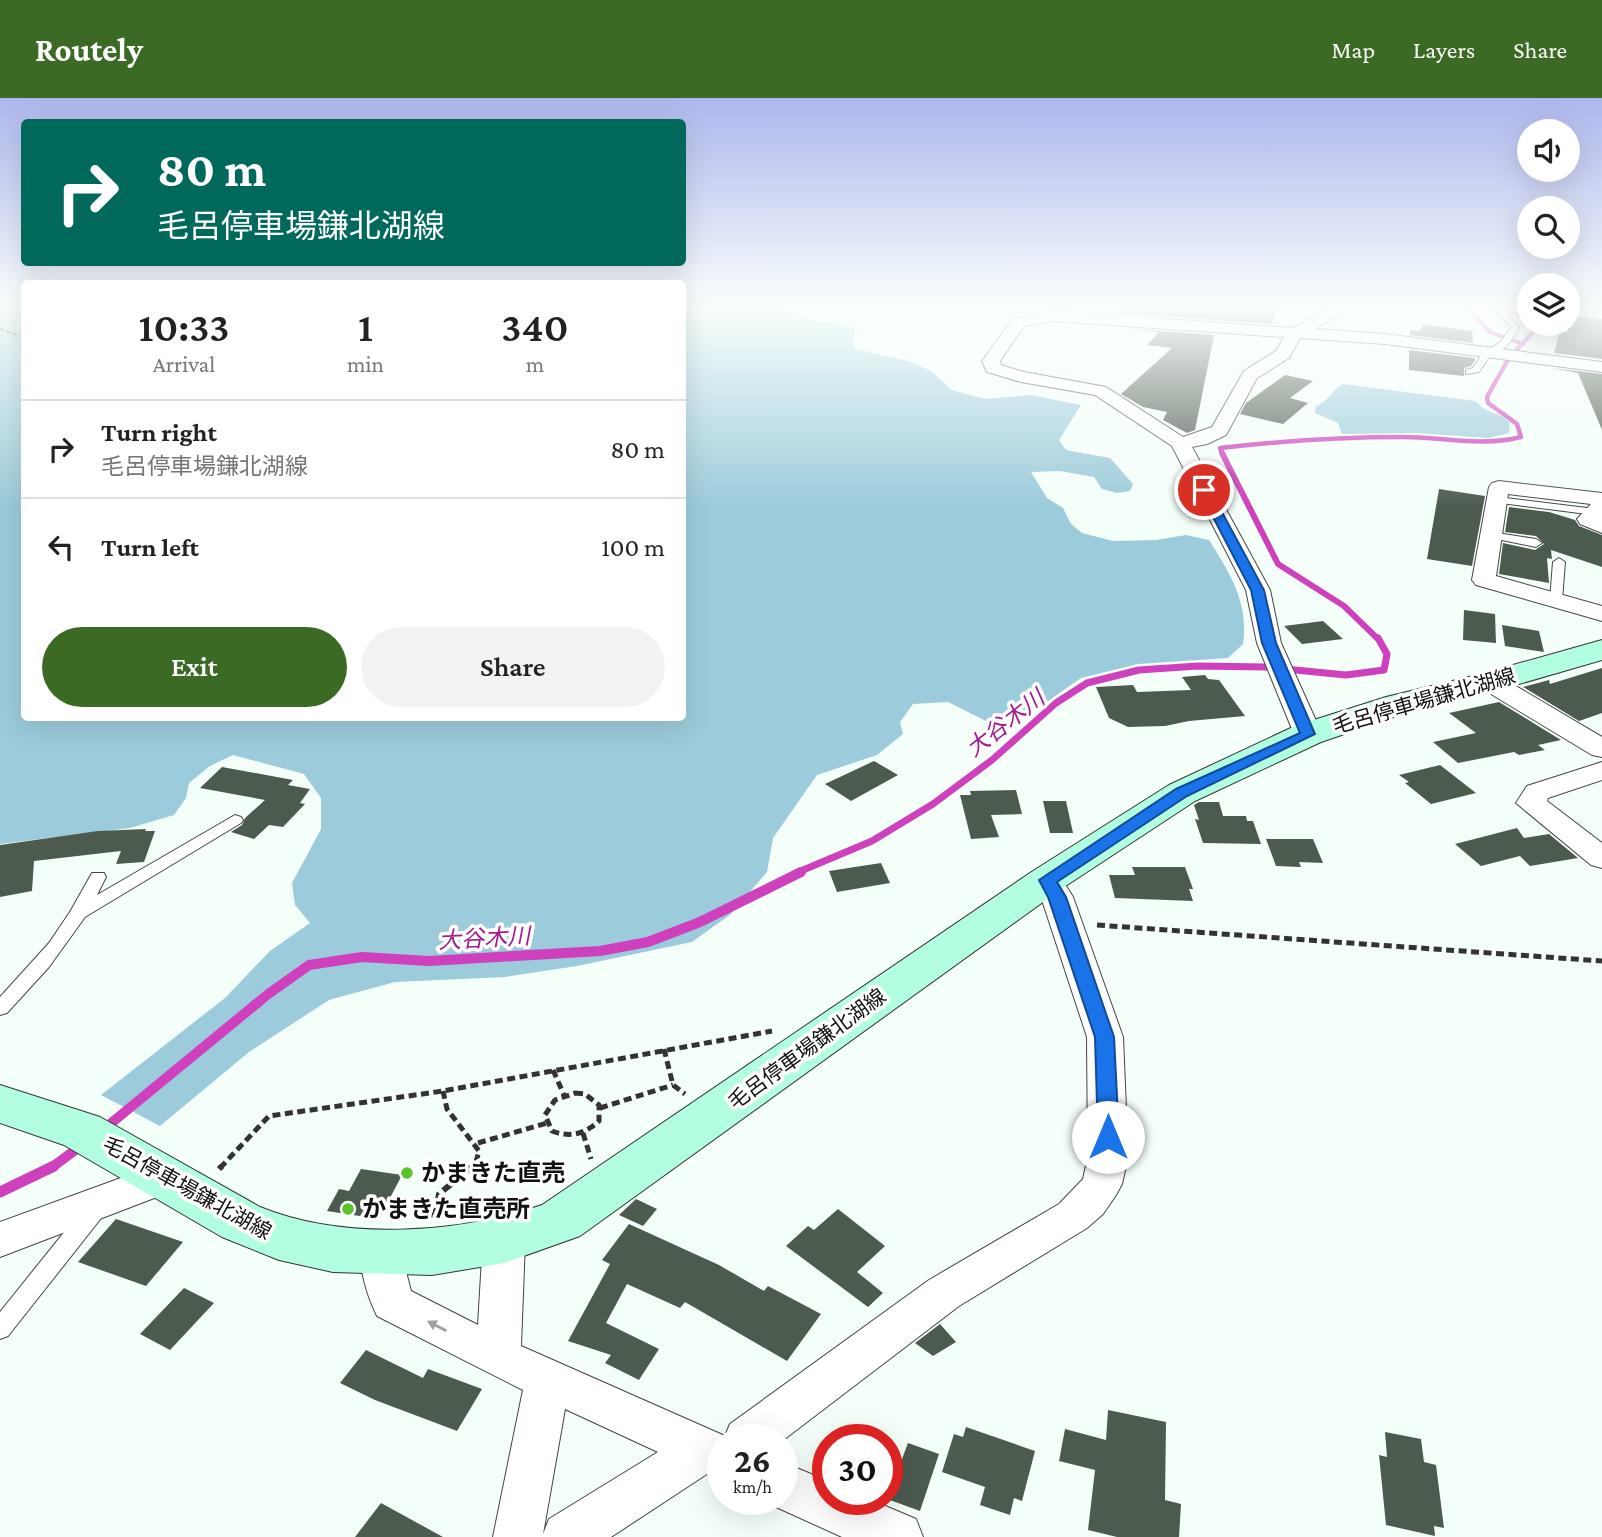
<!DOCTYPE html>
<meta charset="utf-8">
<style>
:root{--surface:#fff;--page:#f2f2f2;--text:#222;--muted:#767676;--line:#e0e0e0;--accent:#3b6a24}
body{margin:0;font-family:"Crimson Pro","Noto Sans JP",serif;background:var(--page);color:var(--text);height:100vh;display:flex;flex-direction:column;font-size:26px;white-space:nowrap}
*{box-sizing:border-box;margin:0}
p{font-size:23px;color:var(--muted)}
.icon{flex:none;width:38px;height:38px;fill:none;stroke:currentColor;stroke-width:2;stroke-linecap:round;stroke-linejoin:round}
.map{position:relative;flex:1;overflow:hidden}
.drawer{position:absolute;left:21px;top:182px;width:665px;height:441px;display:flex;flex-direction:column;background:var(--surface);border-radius:7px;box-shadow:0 7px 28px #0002}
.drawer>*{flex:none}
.banner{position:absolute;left:21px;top:21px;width:665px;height:147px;border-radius:7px;box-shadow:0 7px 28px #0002;background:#00695c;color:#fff;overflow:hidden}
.fabs{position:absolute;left:1517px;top:21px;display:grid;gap:14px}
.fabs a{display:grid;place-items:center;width:63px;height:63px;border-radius:50%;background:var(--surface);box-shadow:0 7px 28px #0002;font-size:35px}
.speed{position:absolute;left:707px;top:1326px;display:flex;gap:14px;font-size:35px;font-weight:700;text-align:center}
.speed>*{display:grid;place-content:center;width:91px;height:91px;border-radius:50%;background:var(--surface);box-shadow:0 7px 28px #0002;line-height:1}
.speed small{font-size:18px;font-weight:400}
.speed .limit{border:10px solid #d22;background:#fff;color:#111}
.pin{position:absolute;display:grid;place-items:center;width:60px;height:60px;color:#fff;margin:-30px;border:4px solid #fff;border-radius:50%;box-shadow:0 2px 7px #0007}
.me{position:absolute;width:77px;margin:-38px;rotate:0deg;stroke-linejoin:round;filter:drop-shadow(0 0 5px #0008)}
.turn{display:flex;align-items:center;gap:24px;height:147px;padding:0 21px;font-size:32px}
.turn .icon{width:91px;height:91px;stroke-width:2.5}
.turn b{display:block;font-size:49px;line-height:60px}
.eta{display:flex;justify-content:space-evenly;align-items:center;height:119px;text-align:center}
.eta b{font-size:42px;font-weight:600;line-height:49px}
.button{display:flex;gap:14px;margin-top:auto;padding:14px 21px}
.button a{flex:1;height:80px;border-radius:42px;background:var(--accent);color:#fff;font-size:28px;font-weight:600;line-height:80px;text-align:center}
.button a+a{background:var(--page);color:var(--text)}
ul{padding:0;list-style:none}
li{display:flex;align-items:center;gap:21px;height:98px;padding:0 21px;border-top:2px solid var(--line)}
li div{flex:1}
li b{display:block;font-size:26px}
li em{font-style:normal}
header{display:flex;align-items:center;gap:42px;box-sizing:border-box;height:98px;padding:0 35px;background:var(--accent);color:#fff}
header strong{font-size:33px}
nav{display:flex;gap:38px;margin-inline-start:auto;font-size:24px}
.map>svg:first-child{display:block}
.forest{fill:#9ccbdb}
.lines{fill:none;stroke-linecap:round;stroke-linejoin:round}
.stream-far4{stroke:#ce40bd;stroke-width:4.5}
.stream-far3{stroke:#ce40bd;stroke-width:6}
.stream-far2{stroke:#ce40bd;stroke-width:7}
.stream-far1{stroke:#ce40bd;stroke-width:10}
.stream{stroke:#ce40bd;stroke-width:11}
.building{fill:#4d5a4e}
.lane-casing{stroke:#444;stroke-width:2}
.street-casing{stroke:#444;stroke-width:2}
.secondary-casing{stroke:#333;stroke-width:2}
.path-far2{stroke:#333;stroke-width:2.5;stroke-dasharray:4.5 2;stroke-linecap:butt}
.path-far1{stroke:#333;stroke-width:5;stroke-dasharray:8 4.5;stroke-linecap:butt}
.path{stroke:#333;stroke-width:6;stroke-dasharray:10 5;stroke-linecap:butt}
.lane{fill:#fff;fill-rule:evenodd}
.street{fill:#fff;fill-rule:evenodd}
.secondary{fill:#b1fee0;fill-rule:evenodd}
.oneway{fill:#a0a0a0}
.route{fill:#1a73e8;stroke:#114b97;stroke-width:2}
.poi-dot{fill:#5ac327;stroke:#fff;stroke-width:2.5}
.labels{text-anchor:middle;stroke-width:7;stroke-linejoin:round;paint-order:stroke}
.street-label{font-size:21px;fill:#111;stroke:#fff}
.water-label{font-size:23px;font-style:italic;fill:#a5188f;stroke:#fff}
.near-poi-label{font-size:24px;font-weight:bold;fill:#111;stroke:#fff;text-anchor:start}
</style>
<header>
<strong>Routely</strong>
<nav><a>Map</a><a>Layers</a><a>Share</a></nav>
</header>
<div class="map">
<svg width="1602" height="1439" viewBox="0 0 1602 1439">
<rect width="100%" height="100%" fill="#f5fffa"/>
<g class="forest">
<path d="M 0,209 L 24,209 L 24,620 L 682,620 L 683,209 L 764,209 L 792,213 L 816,224 L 835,225 L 856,231 L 853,244 L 855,251 L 908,263 L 931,273 L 952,292 L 985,301 L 1031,297 L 1081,307 L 1059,342 L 1066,352 L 1110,360 L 1133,386 L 1130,393 L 1117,395 L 1102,391 L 1094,379 L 1060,373 L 1031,374 L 1047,400 L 1063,410 L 1071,426 L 1082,435 L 1113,443 L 1156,442 L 1186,437 L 1209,442 C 1230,475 1249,505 1243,546 L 1228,560 L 1138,566 L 1081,580 L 1015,626 L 990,625 L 948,604 L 913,606 L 900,624 L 903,636 L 877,657 L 817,677 L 773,740 L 767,774 L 731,816 L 692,844 L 577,868 L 505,879 L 395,884 L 329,902 L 249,954 L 160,1028 L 101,997 L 225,900 L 270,853 L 310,825 L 295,807 L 292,785 L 321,731 L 321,700 L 304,676 L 233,657 L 210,668 L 189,685 L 186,700 L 174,717 L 130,730 L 0,746 Z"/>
<path d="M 1343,286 L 1476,303 C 1484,315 1501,314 1510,325 L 1509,335 L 1488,340 L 1416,335 L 1342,336 L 1338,325 L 1315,315 L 1316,308 C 1332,301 1331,292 1343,286 Z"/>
</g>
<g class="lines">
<g class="stream-far4">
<polyline points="1467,209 1490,234 1523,246"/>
<path d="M 1223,357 L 1220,350 C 1281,343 1342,339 1403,339 C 1443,339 1482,349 1521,339 L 1517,326 L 1488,305 L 1487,299 L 1509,260 L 1534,233 L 1511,209"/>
</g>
<polyline class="stream-far3" points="1222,355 1278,466 1344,508 1379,542"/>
<polyline class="stream-far2" points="796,775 872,743 933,706 992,662 1056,605 1087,585 1139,572 1198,568 1265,569 1346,577 1384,572 1387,556 1378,540"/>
<g class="stream-far1">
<polyline points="104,1031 267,897 309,867 362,859 429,863 600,853 648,844 700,824 801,774"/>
<polyline points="51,1070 82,1047"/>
</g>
<polyline class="stream" points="0,1094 54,1068"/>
</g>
<g class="building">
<polygon points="1122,209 1198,212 1198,209 1277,209 1272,226 1122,215"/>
<polygon points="1568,217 1602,221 1602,261 1554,255 1560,233 1568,234"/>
<polygon points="1423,226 1472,233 1473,245 1410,237 1410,232 1420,233"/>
<polygon points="1120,230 1214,237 1195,332 1187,335 1163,322 1167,314 1143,309 1121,296 1172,250 1147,247 1159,234"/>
<polygon points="1409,252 1474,260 1475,262 1471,268 1464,270 1464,278 1409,272"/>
<polygon points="1551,270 1602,276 1602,332 1578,275"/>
<polygon points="1285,277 1313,283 1290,300 1308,305 1283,326 1240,316 1246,305"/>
<polygon points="1439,391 1485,398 1472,468 1427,461"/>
<polygon points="1509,409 1549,414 1575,422 1579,428 1602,437 1602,469 1551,452 1552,461 1547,460 1549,485 1499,476 1503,445 1535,452 1544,446 1536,438 1505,434"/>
<polygon points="1464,512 1495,516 1496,545 1463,542"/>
<polygon points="1323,523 1343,541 1302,546 1284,528"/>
<polygon points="1502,527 1539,533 1544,554 1505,548"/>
<polygon points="1602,570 1602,615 1579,623 1523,589 1549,582 1550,586"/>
<polygon points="1205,577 1208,581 1219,582 1245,618 1189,623 1165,628 1128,629 1109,620 1096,589 1133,587 1137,594 1191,592 1182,579"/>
<polygon points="1499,604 1561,642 1538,647 1545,652 1519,657 1514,654 1458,665 1433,644 1476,635 1449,615"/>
<polygon points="874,663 898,677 851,703 825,686"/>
<polygon points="1440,667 1476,695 1431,706 1405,685 1409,684 1399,677"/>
<polygon points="222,669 293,682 288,687 310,691 300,705 305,706 283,729 269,727 254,741 231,734 242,727 245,720 265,702 200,690"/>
<polygon points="1016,692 1022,716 991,717 999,739 971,741 960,697 971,697 970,693"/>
<polygon points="1043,703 1066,703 1073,735 1050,735"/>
<polygon points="1199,704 1219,704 1223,718 1246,718 1247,723 1253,723 1261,746 1203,745 1195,721 1199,722 1194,707"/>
<polygon points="1517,730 1524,740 1549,736 1578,760 1530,768 1520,758 1481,768 1455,746"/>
<polygon points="146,731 145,733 155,733 144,764 116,766 121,753 34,763 32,793 0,799 0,747 98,733"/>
<polygon points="1266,741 1313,741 1323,765 1299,764 1301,769 1276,768"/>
<polygon points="881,765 890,785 837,794 829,773"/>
<polygon points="1132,769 1185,769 1193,791 1189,791 1193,803 1115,800 1109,777 1135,777"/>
<polygon points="361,1071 402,1077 379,1121 327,1113 339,1091 349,1093"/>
<polygon points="636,1101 657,1111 643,1128 619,1117"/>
<polygon points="838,1111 885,1148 857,1174 883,1195 868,1209 786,1148 808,1128 814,1132"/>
<polygon points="116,1121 183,1144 146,1188 78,1164"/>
<polygon points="629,1126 719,1167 764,1193 768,1188 821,1216 787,1263 685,1204 680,1210 627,1186 606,1225 659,1251 639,1282 605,1265 611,1257 568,1243 610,1166 602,1162"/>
<polygon points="184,1190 214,1205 170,1252 140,1236"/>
<polygon points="940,1226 956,1244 933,1258 915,1245"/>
<polygon points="366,1252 423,1280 428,1271 482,1291 457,1333 375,1302 340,1285"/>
<polygon points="1108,1312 1166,1324 1165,1402 1181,1406 1179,1439 1117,1439 1088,1432 1095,1372 1059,1363 1065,1331 1106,1342"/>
<polygon points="966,1329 1035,1353 1022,1403 1014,1400 1010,1417 980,1407 985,1389 942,1374 954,1336 963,1339"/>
<polygon points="1385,1334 1421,1341 1424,1364 1436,1367 1444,1430 1434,1428 1435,1438 1386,1427 1379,1357 1387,1359"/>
<polygon points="908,1345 939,1356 920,1413 887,1401"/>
<polygon points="381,1405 443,1439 355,1439"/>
</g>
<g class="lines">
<defs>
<g id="lane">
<path d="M 1492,209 L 1500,209 L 1519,229 C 1513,240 1505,255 1491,256 L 1479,274 L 1466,276 L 1466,272 L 1473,270 L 1485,251 C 1498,250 1504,240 1511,229 Z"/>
<polygon points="1497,399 1595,411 1601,414 1595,417 1493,404 1493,400"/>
<polygon points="1491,434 1536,441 1542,445 1536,449 1487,439 1485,437"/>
<polygon points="1559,460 1565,464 1562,502 1556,506 1550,502 1553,464"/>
<polygon points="235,717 241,719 243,722 241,725 85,819 49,869 7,915 0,917 0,899 49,845 70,814 92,775 104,775 106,779 97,797"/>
<polygon points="94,1104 102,1107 105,1113 102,1119 8,1238 0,1241 0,1214 86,1107"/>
</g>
<g id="street">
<path d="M 1332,209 L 1351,209 L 1315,231 L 1385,236 L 1602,264 L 1602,274 L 1385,246 L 1300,240 L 1289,260 L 1257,280 L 1226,337 L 1207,346 L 1192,349 L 1270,492 L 1281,545 L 1322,636 L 1318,642 L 1308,644 L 1298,642 L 1294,636 L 1257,545 L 1246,492 L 1172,348 L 1095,297 L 1021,284 L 987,274 L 982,263 L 1013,221 L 1052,213 L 1293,230 ZM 1052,223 L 1284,239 L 1276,253 L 1244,273 L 1212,329 L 1183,339 L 1106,289 L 1024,274 L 1001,267 L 1000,263 L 1024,228 Z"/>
<polygon points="1499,383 1602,395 1602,435 1580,426 1577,421 1591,406 1508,396 1496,478 1602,508 1602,523 1476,487 1472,482 1489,389 1492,385"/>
<polygon points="1490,576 1499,578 1602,639 1602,659 1592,657 1481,590 1477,584 1481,578"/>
<polygon points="1602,664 1602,682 1548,700 1547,703 1602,745 1602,770 1591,767 1516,705 1527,688"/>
<path d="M 1047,772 L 1058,775 L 1073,799 L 1123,939 L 1128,1059 L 1122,1086 L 1116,1097 L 1103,1116 L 1087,1130 L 959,1208 L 782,1343 L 723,1342 L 723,1383 L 707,1376 L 611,1439 L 493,1439 L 523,1292 L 377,1218 C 367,1197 355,1163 365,1142 L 380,1136 L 395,1142 L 401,1154 L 411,1193 L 478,1227 L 483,1143 L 489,1131 L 504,1126 L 519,1131 L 525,1143 L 521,1248 L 725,1338 L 730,1326 L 929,1182 L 1059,1106 L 1083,1081 L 1088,1059 L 1087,939 L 1041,799 L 1031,782 L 1036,775 ZM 565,1311 L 658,1354 L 549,1421 L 543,1436 Z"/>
<polygon points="159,1060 173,1065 179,1076 173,1087 157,1099 0,1159 0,1124 129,1077 145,1065"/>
<polygon points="782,1364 828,1383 828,1402 871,1402 916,1421 923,1439 842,1439 765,1404 782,1402"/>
</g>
<path id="secondary" d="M 1602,542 L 1602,562 L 1502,591 L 1409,614 L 1321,644 L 1195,703 L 1061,791 L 580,1138 L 504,1165 L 432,1177 L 333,1174 L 279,1162 L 222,1139 L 64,1047 L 0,1025 L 0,987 L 100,1019 L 260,1109 C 343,1143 458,1136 542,1107 L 1033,773 L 1169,687 L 1295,628 L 1386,599 L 1481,576 Z"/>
</defs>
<use href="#lane" class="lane-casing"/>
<use href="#street" class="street-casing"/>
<use href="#secondary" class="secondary-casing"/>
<polyline class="path-far2" points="0,231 24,239"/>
<g class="path-far1">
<polyline points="1097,827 1602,863"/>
<polyline points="664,951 673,987 685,996"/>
<polyline points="553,972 564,997"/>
<polyline points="443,993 447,1011 479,1053 476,1064 471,1070"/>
<path d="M 575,995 L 585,996 L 599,1007 L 599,1023 C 585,1036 570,1040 552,1033 L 545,1017 L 555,1002 Z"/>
<polyline points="600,1010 673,987"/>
<polyline points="583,1035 591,1061"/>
<polyline points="478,1045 547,1025"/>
<polyline points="220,1070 269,1018 443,993 772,933"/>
</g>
<g class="path">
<polyline points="219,1071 222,1068"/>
<polyline points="434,1120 439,1096 473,1068"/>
</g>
<use href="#lane" class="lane"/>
<use href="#street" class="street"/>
<use href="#secondary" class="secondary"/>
</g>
<defs><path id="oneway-solid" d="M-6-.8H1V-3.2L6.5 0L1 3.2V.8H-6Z" transform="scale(1.75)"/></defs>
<use class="oneway" href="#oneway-solid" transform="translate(437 1228) rotate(-153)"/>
<linearGradient id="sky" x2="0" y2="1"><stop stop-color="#adb6ec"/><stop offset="0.51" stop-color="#fafffd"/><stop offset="1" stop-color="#fafffd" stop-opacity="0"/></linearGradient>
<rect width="1602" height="410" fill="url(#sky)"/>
<polygon class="route" points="1200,389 1210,392 1264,492 1276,545 1315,636 1187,698 1057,784 1066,799 1114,939 1119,1039 1116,1045 1108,1047 1101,1045 1098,1039 1095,939 1048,799 1039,782 1176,691 1300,635 1262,545 1251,492 1199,392"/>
<g class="poi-dot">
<circle cx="407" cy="1075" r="7"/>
<circle cx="348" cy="1111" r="7"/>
</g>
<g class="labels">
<g class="street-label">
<text transform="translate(1424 603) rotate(-16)" y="7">毛呂停車場鎌北湖線</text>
<text transform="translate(807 951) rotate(-36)" y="7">毛呂停車場鎌北湖線</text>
<text transform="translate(187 1090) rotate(29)" y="7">毛呂停車場鎌北湖線</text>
</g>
<g class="water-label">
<text transform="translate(1005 625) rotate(-38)" y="8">大谷木川</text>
<text transform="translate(484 840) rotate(-3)" y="8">大谷木川</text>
</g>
<g class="near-poi-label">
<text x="421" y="1083">かまきた直売</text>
<text x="362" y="1119">かまきた直売所</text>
</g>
</g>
</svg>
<div class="fabs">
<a><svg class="icon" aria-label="sound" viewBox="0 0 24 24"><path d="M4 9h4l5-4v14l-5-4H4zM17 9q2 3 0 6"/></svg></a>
<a><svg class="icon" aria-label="search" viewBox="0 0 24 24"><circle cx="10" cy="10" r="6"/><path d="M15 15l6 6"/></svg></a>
<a><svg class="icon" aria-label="layers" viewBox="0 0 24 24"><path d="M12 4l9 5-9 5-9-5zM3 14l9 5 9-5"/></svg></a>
</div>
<div class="speed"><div>26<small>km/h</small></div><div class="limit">30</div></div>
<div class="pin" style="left:1204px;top:392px;background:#d93025"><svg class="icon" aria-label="arrive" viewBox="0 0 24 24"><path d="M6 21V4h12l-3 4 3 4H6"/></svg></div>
<svg class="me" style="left:1108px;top:1039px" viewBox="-20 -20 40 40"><circle r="19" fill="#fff"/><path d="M0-13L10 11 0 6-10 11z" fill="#1a73e8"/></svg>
<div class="banner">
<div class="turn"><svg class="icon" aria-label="right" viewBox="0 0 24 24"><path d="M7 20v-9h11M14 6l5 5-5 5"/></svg><div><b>80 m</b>毛呂停車場鎌北湖線</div></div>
</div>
<section class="drawer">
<div class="eta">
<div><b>10:33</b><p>Arrival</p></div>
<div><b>1</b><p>min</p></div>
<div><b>340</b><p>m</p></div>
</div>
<ul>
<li><svg class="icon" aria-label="right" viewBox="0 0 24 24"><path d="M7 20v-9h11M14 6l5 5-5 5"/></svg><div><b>Turn right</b><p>毛呂停車場鎌北湖線</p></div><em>80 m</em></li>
<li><svg class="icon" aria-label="left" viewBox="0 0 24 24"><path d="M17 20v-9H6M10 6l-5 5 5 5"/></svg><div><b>Turn left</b></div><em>100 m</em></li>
</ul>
<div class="button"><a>Exit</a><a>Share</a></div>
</section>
</div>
